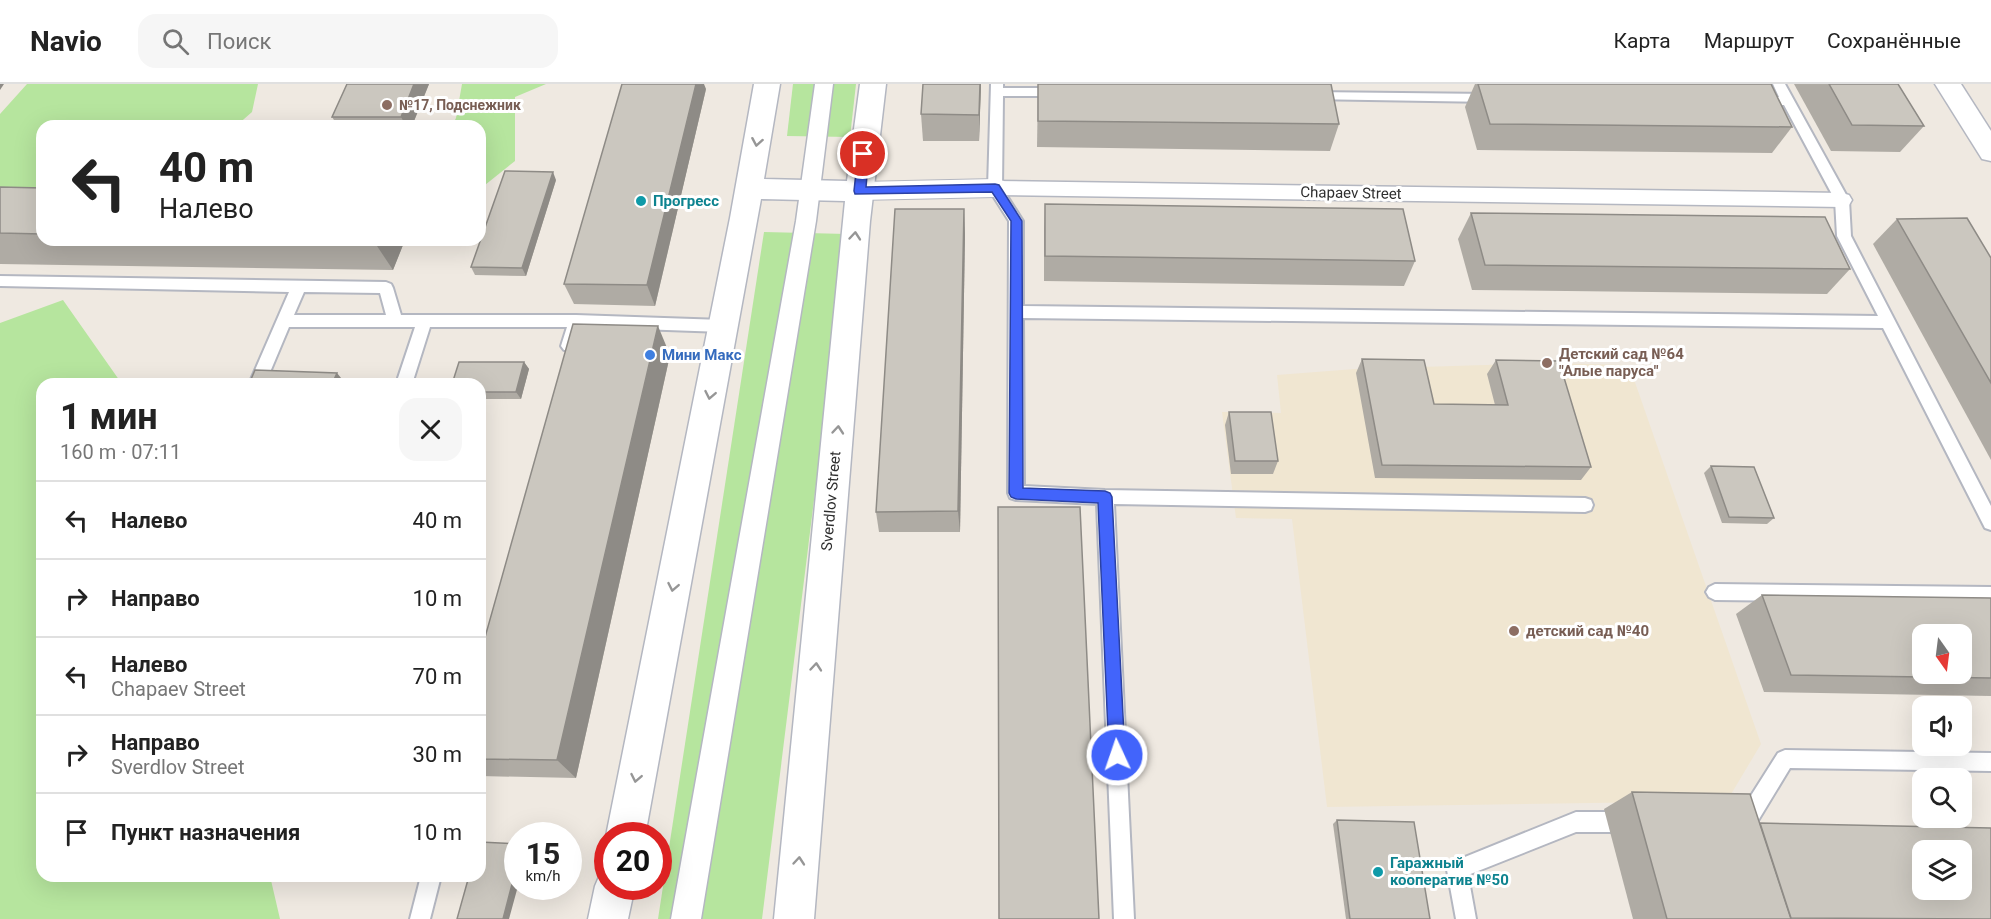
<!DOCTYPE html>
<html lang="ru">
<meta charset="utf-8">
<style>
:root{--surface:#fff;--page:#f6f6f6;--text:#222;--muted:#767676;--line:#e0e0e0}
body{margin:0;font-family:Roboto,sans-serif;background:var(--page);color:var(--text);height:100vh;display:flex;flex-direction:column;font-size:22px;white-space:nowrap}
*{box-sizing:border-box;margin:0}
p{font-size:20px;color:var(--muted)}
.icon{flex:none;width:33px;height:33px;fill:none;stroke:currentColor;stroke-width:2;stroke-linecap:round;stroke-linejoin:round}
.map{position:relative;flex:1;overflow:hidden}
.side{position:absolute;left:36px;top:294px;width:450px;height:504px;display:flex;flex-direction:column;background:var(--surface);border-radius:18px;box-shadow:0 6px 24px #0002}
.side>*{flex:none}
.banner{position:absolute;left:36px;top:36px;width:450px;height:126px;border-radius:18px;box-shadow:0 6px 24px #0002;background:#fff;color:var(--text);overflow:hidden}
.needle{width:39px;rotate:166deg}
.buttons{position:absolute;left:1912px;top:540px;display:grid;gap:12px}
.buttons a{display:grid;place-items:center;width:60px;height:60px;border-radius:12px;background:var(--surface);box-shadow:0 6px 24px #0002;font-size:30px}
.speed{position:absolute;left:504px;top:738px;display:flex;gap:12px;font-size:30px;font-weight:700;text-align:center}
.speed>*{display:grid;place-content:center;width:78px;height:78px;border-radius:50%;background:var(--surface);box-shadow:0 6px 24px #0002;line-height:1}
.speed small{font-size:15px;font-weight:400}
.speed .limit{border:9px solid #d22;background:#fff;color:#111}
.pin{position:absolute;display:grid;place-items:center;width:51px;height:51px;color:#fff;margin:-26px;border:3px solid #fff;border-radius:50%;box-shadow:0 2px 6px #0007}
.me{position:absolute;width:66px;margin:-33px;rotate:357deg;stroke-linejoin:round;filter:drop-shadow(0 0 4px #0008)}
.turn{display:flex;align-items:center;gap:21px;height:126px;padding:0 24px;font-size:27px}
.turn .icon{width:78px;height:78px;stroke-width:2.5}
.turn b{display:block;font-size:42px;line-height:51px}
.round{display:grid;place-items:center;flex:none;width:63px;height:63px;border-radius:18px;background:var(--page)}
.overview{display:flex;align-items:center;justify-content:space-between;height:102px;padding:0 24px}
h1{font-size:36px;font-weight:700;line-height:45px}
ul{padding:0;list-style:none}
li{display:flex;align-items:center;gap:18px;height:78px;padding:0 24px;border-top:2px solid var(--line)}
li div{flex:1}
li b{display:block;font-size:22px}
li em{font-style:normal}
header{display:flex;align-items:center;gap:36px;box-sizing:border-box;height:84px;padding:0 30px;background:var(--surface);border-bottom:2px solid var(--line)}
header strong{font-size:28px}
nav{display:flex;gap:33px;margin-inline-start:auto;font-size:21px}
.search{width:420px;height:54px;background:var(--page);display:flex;align-items:center;gap:15px;box-sizing:border-box;padding:0 21px;border-radius:18px;color:var(--muted);font-size:22px}
.map>svg:first-child{display:block}
.education{fill:#f0e6d1}
.green{fill:#b6e59e}
.lines{fill:none;stroke-linecap:round;stroke-linejoin:round}
.service-casing{stroke:#b4b7c1;stroke-width:4}
.pedestrian-casing{stroke:#b4b7c1;stroke-width:3}
.minor-casing{stroke:#b4b7c1;stroke-width:2}
.tertiary-casing{stroke:#b4b7c1;stroke-width:3}
.secondary-casing{stroke:#b4b7c1;stroke-width:3}
.service{fill:#fff;fill-rule:evenodd}
.pedestrian{fill:#fff;fill-rule:evenodd}
.minor{fill:#fff;fill-rule:evenodd}
.tertiary{fill:#fff;fill-rule:evenodd}
.secondary{fill:#fff;fill-rule:evenodd}
.wall{fill:#afaba4}
.shaded-wall{fill:#8e8b86}
.building{fill:#cbc7bf;stroke:#8e8b86;stroke-width:1.5;fill-rule:evenodd}
.oneway{stroke:#969696}
.route{fill:#4264fb;stroke:#2b41a3;stroke-width:1.5}
.education-dot{fill:#8d6e63;stroke:#fff;stroke-width:2}
.culture-dot{fill:#0f9aa8;stroke:#fff;stroke-width:2}
.shop-dot{fill:#3f7fe0;stroke:#fff;stroke-width:2}
.labels{text-anchor:middle;stroke-width:6;stroke-linejoin:round;paint-order:stroke}
.far-education-label{font-size:14px;font-weight:bold;fill:#785e54;stroke:#fff;text-anchor:start}
.street-label{font-size:15px;fill:#2e2e2e;stroke:#fff}
.culture-label{font-size:15px;font-weight:bold;fill:#0d838f;stroke:#fff;text-anchor:start}
.education-label{font-size:15px;font-weight:bold;fill:#785e54;stroke:#fff;text-anchor:start}
.shop-label{font-size:15px;font-weight:bold;fill:#366cbe;stroke:#fff;text-anchor:start}
</style>
<header>
<strong>Navio</strong>
<div class="search"><svg class="icon" aria-label="search" viewBox="0 0 24 24"><circle cx="10" cy="10" r="6"/><path d="M15 15l6 6"/></svg>Поиск</div>
<nav><a>Карта</a><a>Маршрут</a><a>Сохранённые</a></nav>
</header>
<div class="map">
<svg width="1991" height="835" viewBox="0 0 1991 835">
<rect width="100%" height="100%" fill="#efe9e1"/>
<polygon class="education" points="1547,279 1629,281 1761,660 1727,717 1327,723 1292,435 1236,434 1222,328 1281,329 1277,291 1355,285"/>
<g class="green">
<polygon points="27,0 258,0 252,28 236,42 42,42 42,109 0,106 0,30"/>
<polygon points="462,0 546,0 515,13 515,77 480,105 480,42 452,42 456,34"/>
<polygon points="793,0 856,0 850,53 787,52"/>
<polygon points="764,148 847,150 762,835 658,835"/>
<polygon points="63,216 122,300 42,300 42,792 270,792 280,835 0,835 0,239"/>
</g>
<g class="lines">
<defs>
<g id="service">
<polygon points="991,0 1003,0 1003,4 1059,4 1065,8 1059,12 1003,12 1002,104 1023,137 1023,222 1878,232 1837,152 1835,116 1784,21 1756,21 1750,17 1756,13 1779,13 1773,0 1785,0 1849,116 1851,152 1991,422 1991,446 1985,444 1883,244 1023,234 1024,402 1105,406 1585,414 1591,416 1593,421 1591,426 1585,428 1114,420 1134,835 1114,835 1097,420 1016,416 1010,414 1008,409 1009,137 988,104"/>
<polygon points="1312,8 1491,10 1497,14 1491,18 1307,15 1306,12 1307,9"/>
<path d="M 0,192 L 386,198 L 391,200 L 393,204 L 401,231 L 576,231 L 723,236 L 728,238 L 730,242 L 728,246 L 723,248 L 582,243 L 574,266 L 564,266 L 561,262 L 567,243 L 430,243 L 412,300 L 396,300 L 415,243 L 289,243 L 265,300 L 249,300 L 289,208 L 0,202 ZM 304,208 L 380,209 L 386,231 L 294,231 Z"/>
<polygon points="1715,500 1991,503 1991,519 1715,516 1709,513 1706,508 1709,503"/>
<polygon points="1785,666 1991,669 1991,687 1790,684 1753,745 1743,748 1736,745 1733,738 1736,731 1740,729 1778,669"/>
<polygon points="1576,728 1630,728 1637,731 1640,738 1637,745 1630,748 1576,748 1468,791 1476,835 1456,835 1447,786 1450,779"/>
<polygon points="421,792 441,792 430,835 410,835"/>
</g>
<g id="pedestrian">
<polygon points="815,0 833,0 816,137 701,835 671,835 796,137"/>
<polygon points="995,97 1842,109 1849,111 1852,116 1849,121 1842,123 995,111 988,109 985,104 988,99"/>
</g>
<polygon id="minor" points="995,95 1004,97 1008,104 1004,111 995,113 860,116 851,114 847,107 851,100 860,98"/>
<g id="tertiary">
<polygon points="754,0 780,0 764,95 847,97 860,0 886,0 870,137 814,835 774,835 845,117 761,115 645,752 608,752 608,757 606,752 730,134"/>
<polygon points="608,785 608,802 635,802 628,835 588,835 595,802 601,788"/>
</g>
<polygon id="secondary" points="1935,0 1961,0 1991,47 1991,77 1982,75"/>
</defs>
<use href="#service" class="service-casing"/>
<use href="#pedestrian" class="pedestrian-casing"/>
<use href="#minor" class="minor-casing"/>
<use href="#tertiary" class="tertiary-casing"/>
<use href="#secondary" class="secondary-casing"/>
<use href="#service" class="service"/>
<use href="#pedestrian" class="pedestrian"/>
<use href="#minor" class="minor"/>
<use href="#tertiary" class="tertiary"/>
<use href="#secondary" class="secondary"/>
</g>
<g class="wall">
<polygon points="347,0 429,0 412,42 338,42 332,33"/>
<polygon points="923,0 981,0 979,57 923,57 921,30"/>
<polygon points="1038,0 1339,40 1330,67 1037,63"/>
<polygon points="1475,0 1771,0 1792,43 1772,69 1477,66 1465,23"/>
<polygon points="1794,0 1898,0 1924,42 1900,68 1831,67"/>
<polygon points="706,5 655,222 574,220 564,200"/>
<polygon points="556,96 526,192 475,191 471,183"/>
<polygon points="0,103 42,104 42,156 405,156 393,186 0,180"/>
<polygon points="1045,120 1415,177 1404,202 1044,197 1044,146"/>
<polygon points="964,125 965,151 960,448 879,448 876,428"/>
<polygon points="1471,129 1850,185 1827,210 1472,206 1458,155"/>
<polygon points="1897,135 1991,174 1991,376 1873,160"/>
<polygon points="670,271 576,694 480,692 480,571"/>
<polygon points="1362,275 1434,320 1495,321 1487,290 1496,276 1591,383 1581,396 1375,394 1356,289"/>
<polygon points="524,278 529,285 521,315 480,315 480,300"/>
<polygon points="1229,328 1278,377 1273,390 1231,390 1225,341"/>
<polygon points="1711,382 1774,434 1767,440 1722,439 1704,389"/>
<polygon points="1762,511 1991,514 1991,612 1764,608 1736,530"/>
<polygon points="1632,708 1760,739 1991,835 1633,835 1604,725"/>
<polygon points="1337,736 1430,835 1346,835 1333,740"/>
</g>
<g class="shaded-wall">
<polygon points="0,0 4,0 0,6"/>
<polygon points="414,0 429,0 412,42 406,42 401,33"/>
<polygon points="696,0 704,0 706,5 655,222 647,201"/>
<polygon points="980,0 981,0 979,57 979,31"/>
<polygon points="553,88 556,96 526,192 522,184"/>
<polygon points="964,125 965,151 960,448 958,427"/>
<polygon points="373,156 405,156 393,186"/>
<polygon points="658,242 670,271 576,694 557,676"/>
<polygon points="524,278 529,285 521,315 516,308"/>
<polygon points="337,289 346,300 332,300"/>
<polygon points="518,777 518,802 509,835 503,835"/>
</g>
<g class="building">
<polygon points="347,0 414,0 401,33 332,33"/>
<polygon points="622,0 696,0 647,201 564,200"/>
<polygon points="923,0 980,0 979,31 921,30"/>
<polygon points="1038,0 1331,0 1339,40 1038,37"/>
<polygon points="1478,0 1771,0 1792,43 1490,40"/>
<polygon points="1829,0 1898,0 1924,42 1852,41"/>
<polygon points="505,87 553,88 522,184 471,183"/>
<polygon points="0,103 42,104 42,150 0,149"/>
<polygon points="1045,120 1403,125 1415,177 1045,172"/>
<polygon points="895,125 964,125 958,427 876,428"/>
<polygon points="1471,129 1825,133 1850,185 1485,181"/>
<polygon points="1967,134 1991,174 1991,299 1897,135"/>
<polygon points="573,240 658,242 557,676 480,675 480,571"/>
<polygon points="1362,275 1424,276 1434,320 1508,321 1496,276 1559,277 1591,383 1382,381"/>
<polygon points="459,278 524,278 516,308 480,308 480,300 452,300"/>
<polygon points="255,286 337,289 332,300 249,300"/>
<polygon points="1229,328 1271,328 1278,377 1235,377"/>
<polygon points="1711,382 1754,383 1774,434 1729,433"/>
<polygon points="998,423 1080,423 1099,835 999,835"/>
<path d="M 1762,511 L 1991,514 L 1991,594 L 1791,591 ZM 1923,550 L 1962,550 L 1962,590 L 1923,590 Z"/>
<polygon points="1632,708 1750,710 1791,835 1667,835"/>
<polygon points="1337,736 1414,738 1430,835 1350,835"/>
<path d="M 1760,739 L 1991,744 L 1991,835 L 1791,834 ZM 1923,766 L 1962,766 L 1962,806 L 1923,806 Z"/>
<polygon points="480,758 518,760 518,777 503,835 457,835 469,792 480,792"/>
</g>
<defs><path id="oneway-chevron" d="M-2-3.5L2.5 0L-2 3.5" fill="none" stroke-width="1.6" stroke-linecap="round" stroke-linejoin="round" transform="scale(1.5)"/></defs>
<g class="oneway">
<use href="#oneway-chevron" transform="translate(757 58) rotate(100)"/>
<use href="#oneway-chevron" transform="translate(855 152) rotate(-85)"/>
<use href="#oneway-chevron" transform="translate(710 311) rotate(101)"/>
<use href="#oneway-chevron" transform="translate(838 346) rotate(-85)"/>
<use href="#oneway-chevron" transform="translate(673 503) rotate(101)"/>
<use href="#oneway-chevron" transform="translate(816 583) rotate(-85)"/>
<use href="#oneway-chevron" transform="translate(636 694) rotate(101)"/>
<use href="#oneway-chevron" transform="translate(799 777) rotate(-85)"/>
</g>
<polygon class="route" points="863,66 869,70 866,103 995,100 999,101 1022,137 1023,404 1105,407 1110,409 1112,413 1125,671 1122,676 1117,679 1111,676 1109,671 1098,419 1016,415 1011,413 1009,409 1011,137 992,108 855,110 854,107 858,70"/>
<g class="education-dot">
<circle cx="387" cy="21" r="6"/>
<circle cx="1547" cy="279" r="6"/>
<circle cx="1514" cy="547" r="6"/>
</g>
<g class="culture-dot">
<circle cx="641" cy="117" r="6"/>
<circle cx="1378" cy="788" r="6"/>
</g>
<circle class="shop-dot" cx="650" cy="271" r="6"/>
<g class="labels">
<g class="far-education-label">
<text x="399" y="26">№17, Подснежник</text>
</g>
<g class="street-label">
<text transform="translate(1351 109) rotate(1)" y="5">Chapaev Street</text>
<text transform="translate(831 417) rotate(-85)" y="5">Sverdlov Street</text>
</g>
<g class="culture-label">
<text x="653" y="122">Прогресс</text>
<text x="1390" y="784">Гаражный<tspan x="1390" dy="17">кооператив №50</tspan></text>
</g>
<g class="education-label">
<text x="1559" y="275">Детский сад №64<tspan x="1559" dy="17">"Алые паруса"</tspan></text>
<text x="1526" y="552">детский сад №40</text>
</g>
<g class="shop-label">
<text x="662" y="276">Мини Макс</text>
</g>
</g>
</svg>
<div class="buttons">
<a><svg class="needle" viewBox="-14 -14 28 28"><path d="M0-13l5 13h-10z" fill="#e53935"/><path d="M0 13l5-13h-10z" fill="#767676"/></svg></a>
<a><svg class="icon" aria-label="sound" viewBox="0 0 24 24"><path d="M4 9h4l5-4v14l-5-4H4zM17 9q2 3 0 6"/></svg></a>
<a><svg class="icon" aria-label="search" viewBox="0 0 24 24"><circle cx="10" cy="10" r="6"/><path d="M15 15l6 6"/></svg></a>
<a><svg class="icon" aria-label="layers" viewBox="0 0 24 24"><path d="M12 4l9 5-9 5-9-5zM3 14l9 5 9-5"/></svg></a>
</div>
<div class="speed"><div>15<small>km/h</small></div><div class="limit">20</div></div>
<div class="pin" style="left:863px;top:70px;background:#d93025"><svg class="icon" aria-label="arrive" viewBox="0 0 24 24"><path d="M6 21V4h12l-3 4 3 4H6"/></svg></div>
<svg class="me" style="left:1117px;top:671px" viewBox="-20 -20 40 40"><circle r="17" fill="#4264fb" stroke="#fff" stroke-width="3"/><path d="M0-11L8 9 0 5-8 9z" fill="#fff"/></svg>
<div class="banner">
<div class="turn"><svg class="icon" aria-label="left" viewBox="0 0 24 24"><path d="M17 20v-9H6M10 6l-5 5 5 5"/></svg><div><b>40 m</b>Налево</div></div>
</div>
<section class="side">
<div class="overview"><div><h1>1 мин</h1><p>160 m · 07:11</p></div><a class="round"><svg class="icon" aria-label="close" viewBox="0 0 24 24"><path d="M6 6l12 12M18 6L6 18"/></svg></a></div>
<ul>
<li><svg class="icon" aria-label="left" viewBox="0 0 24 24"><path d="M17 20v-9H6M10 6l-5 5 5 5"/></svg><div><b>Налево</b></div><em>40 m</em></li>
<li><svg class="icon" aria-label="right" viewBox="0 0 24 24"><path d="M7 20v-9h11M14 6l5 5-5 5"/></svg><div><b>Направо</b></div><em>10 m</em></li>
<li><svg class="icon" aria-label="left" viewBox="0 0 24 24"><path d="M17 20v-9H6M10 6l-5 5 5 5"/></svg><div><b>Налево</b><p>Chapaev Street</p></div><em>70 m</em></li>
<li><svg class="icon" aria-label="right" viewBox="0 0 24 24"><path d="M7 20v-9h11M14 6l5 5-5 5"/></svg><div><b>Направо</b><p>Sverdlov Street</p></div><em>30 m</em></li>
<li><svg class="icon" aria-label="arrive" viewBox="0 0 24 24"><path d="M6 21V4h12l-3 4 3 4H6"/></svg><div><b>Пункт назначения</b></div><em>10 m</em></li>
</ul>
</section>
</div>
